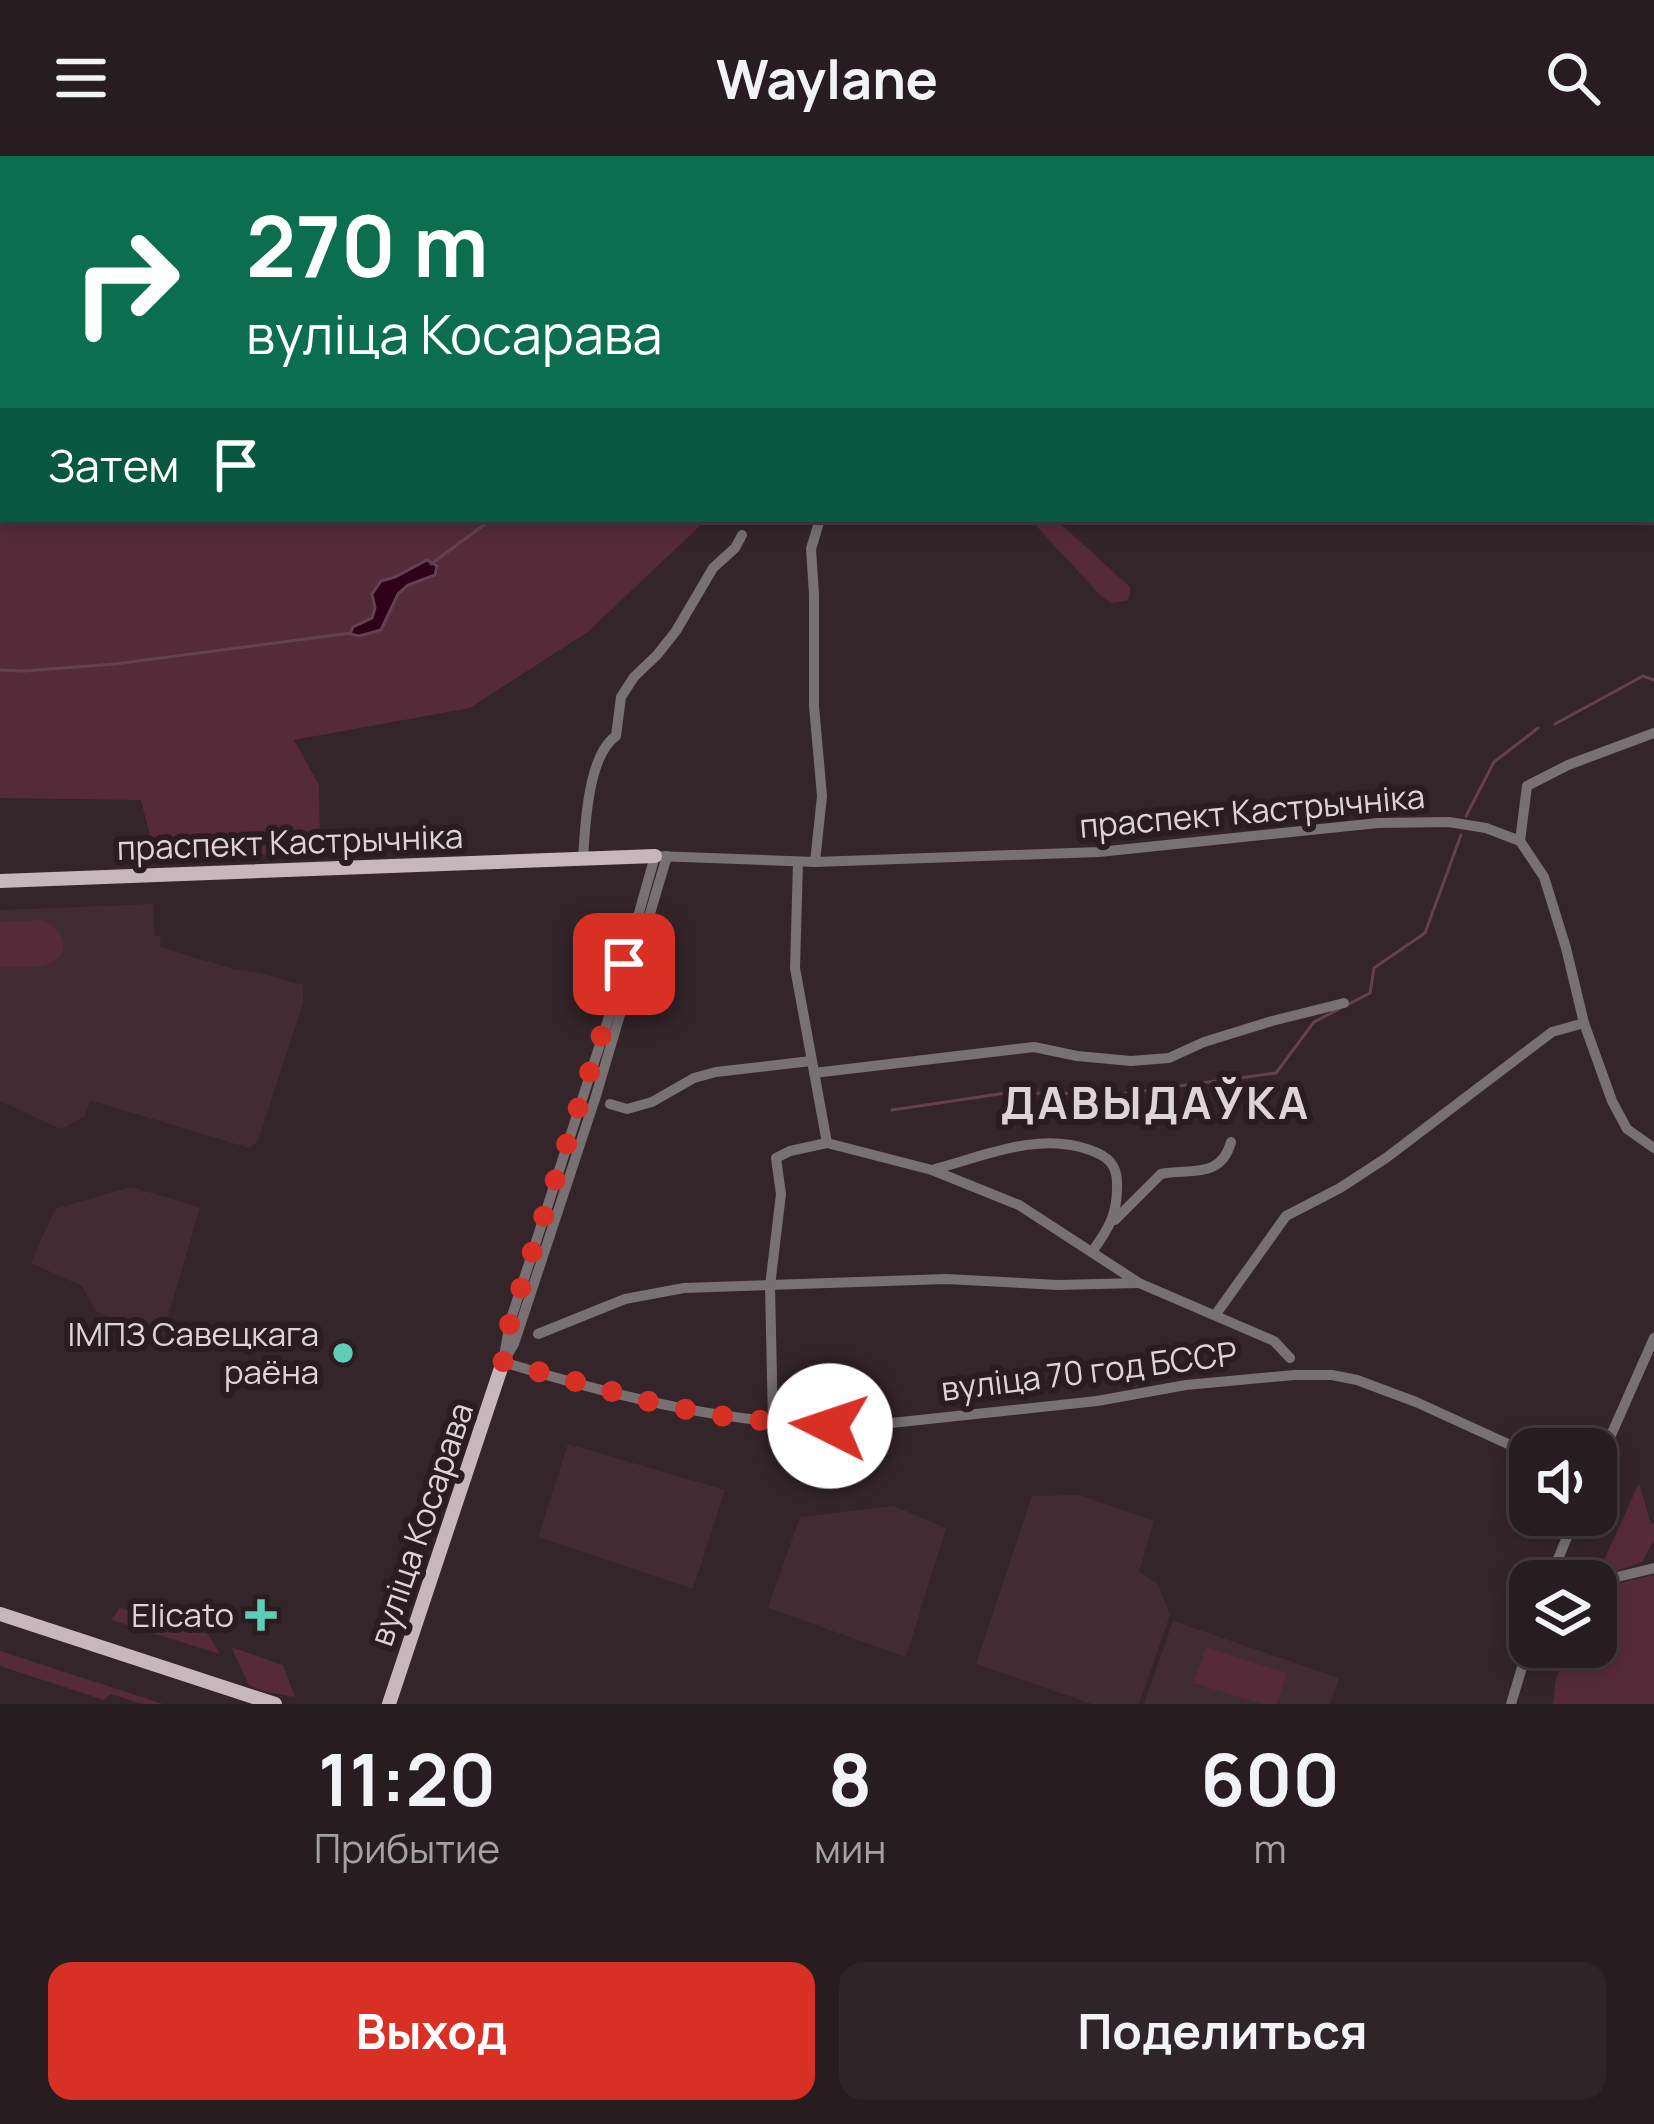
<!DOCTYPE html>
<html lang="ru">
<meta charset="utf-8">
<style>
:root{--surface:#271c20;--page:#2f2529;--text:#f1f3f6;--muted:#a4a1a5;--line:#433a3e;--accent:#d93025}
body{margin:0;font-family:Manrope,sans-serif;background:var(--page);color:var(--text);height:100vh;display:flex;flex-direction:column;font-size:45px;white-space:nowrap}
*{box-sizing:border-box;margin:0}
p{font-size:39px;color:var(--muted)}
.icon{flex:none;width:66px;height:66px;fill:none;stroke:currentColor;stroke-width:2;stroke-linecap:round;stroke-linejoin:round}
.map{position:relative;height:1548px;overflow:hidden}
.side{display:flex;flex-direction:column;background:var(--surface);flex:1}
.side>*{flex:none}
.top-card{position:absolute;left:0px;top:0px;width:1656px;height:366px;box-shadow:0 6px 18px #0003,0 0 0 3px var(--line);background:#0b6e4f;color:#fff;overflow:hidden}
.fabs{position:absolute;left:1509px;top:1272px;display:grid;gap:24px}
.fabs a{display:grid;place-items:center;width:108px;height:108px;border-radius:24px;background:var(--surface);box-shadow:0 6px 18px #0003,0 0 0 3px var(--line);font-size:60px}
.pin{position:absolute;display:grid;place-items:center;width:102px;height:102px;color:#fff;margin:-51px;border-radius:24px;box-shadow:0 6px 18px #0006}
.me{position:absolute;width:132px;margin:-66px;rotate:274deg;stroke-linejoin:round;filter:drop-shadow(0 0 9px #0008)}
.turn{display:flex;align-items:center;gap:42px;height:252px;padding:0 48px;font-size:54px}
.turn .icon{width:156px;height:156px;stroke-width:2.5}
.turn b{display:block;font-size:84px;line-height:102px}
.then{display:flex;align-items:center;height:114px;padding:0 48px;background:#0003;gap:24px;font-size:45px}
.eta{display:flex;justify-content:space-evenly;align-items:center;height:204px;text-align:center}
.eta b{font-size:72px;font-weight:700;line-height:84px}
.action{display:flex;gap:24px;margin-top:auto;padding:24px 48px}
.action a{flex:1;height:138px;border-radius:24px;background:var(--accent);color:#fff;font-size:48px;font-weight:700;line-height:138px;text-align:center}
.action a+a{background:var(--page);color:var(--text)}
header{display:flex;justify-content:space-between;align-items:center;height:156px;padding:0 48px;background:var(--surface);font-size:54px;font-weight:700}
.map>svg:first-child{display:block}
.built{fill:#412c33}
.green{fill:#552b3a}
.water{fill:#2f0217;stroke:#644151;stroke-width:3}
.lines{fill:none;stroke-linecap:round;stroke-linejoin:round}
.stream{stroke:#644151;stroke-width:3}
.minor{stroke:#787072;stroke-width:10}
.major{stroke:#c7b6bb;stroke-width:14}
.route{stroke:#d93025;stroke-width:21;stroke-dasharray:0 37.8}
.poi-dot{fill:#5eceb7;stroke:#2a1c20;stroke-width:4.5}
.labels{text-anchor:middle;stroke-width:12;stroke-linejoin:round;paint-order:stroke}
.street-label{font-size:33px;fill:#ded4d7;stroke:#2a1c20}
.poi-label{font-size:33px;fill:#ded4d7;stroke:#2a1c20;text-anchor:end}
.district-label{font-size:45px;font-weight:bold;letter-spacing:3px;fill:#ded4d7;stroke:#2a1c20}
</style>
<header><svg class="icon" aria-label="menu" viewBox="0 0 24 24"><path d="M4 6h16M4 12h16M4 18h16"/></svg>Waylane<svg class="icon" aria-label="search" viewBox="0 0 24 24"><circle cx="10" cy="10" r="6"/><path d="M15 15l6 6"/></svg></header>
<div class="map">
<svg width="1654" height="1548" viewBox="0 0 1654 1548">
<rect width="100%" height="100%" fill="#34252a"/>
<g class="built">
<polygon points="153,748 155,780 161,781 160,791 233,813 261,817 303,829 303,847 258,985 249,992 90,944 85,960 61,973 0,945 0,754"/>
<polygon points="131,1031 200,1051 162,1181 96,1155 82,1130 31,1107 55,1053"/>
<polygon points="568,1288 725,1334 693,1433 538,1381"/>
<polygon points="1080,1339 1154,1365 1139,1416 1158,1428 1170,1459 1139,1548 1092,1548 976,1508 1032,1340"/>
<polygon points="894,1350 946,1372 906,1501 768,1452 800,1361"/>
<polygon points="1173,1465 1339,1522 1330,1548 1144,1548"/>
</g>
<g class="green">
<polygon points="0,0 958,0 956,3 3,3 3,363 707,363 589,475 470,552 294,584 319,629 320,696 308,700 154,695 141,644 0,642"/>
<polygon points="1030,363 1055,363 1130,431 1130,439 1127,445 1111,447 1100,439"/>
<path d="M 40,764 C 62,770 75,795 50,807 C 37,814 15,810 0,811 L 0,766 Z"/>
<polygon points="1639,1327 1651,1368 1654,1367 1654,1384 1642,1406 1610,1417 1600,1413"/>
<polygon points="1654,1419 1654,1548 1553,1548 1556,1523 1569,1491 1596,1491 1596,1426 1611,1429"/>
<polygon points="120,1452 208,1478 220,1498 111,1464"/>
<polygon points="231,1491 283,1509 295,1541 267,1536 249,1529"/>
<polygon points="1206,1491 1286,1517 1277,1548 1262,1548 1194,1527"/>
<polygon points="0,1495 163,1548 143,1548 111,1538 104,1544 0,1510"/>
</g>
<polygon class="water" points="427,404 437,410 435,419 408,429 398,438 381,474 359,480 350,478 353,471 372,462 375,452 372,438 381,425 395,421"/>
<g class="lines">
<g class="stream">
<polyline points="813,3 814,0"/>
<polyline points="431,408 492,363"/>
<polyline points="0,514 24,515 115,508 351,477"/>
<polyline points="1555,568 1643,520 1654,524"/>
<polyline points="1466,660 1494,606 1538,572"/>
<polyline points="1347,849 1370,837 1374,812 1425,777 1461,679"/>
<polyline points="892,954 1006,937 1120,938 1276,917 1314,866 1339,853"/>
</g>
<g class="minor">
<polyline points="1520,685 1527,630 1568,609 1654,577"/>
<path d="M 583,703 C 585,670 588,599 616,580 L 621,541 L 634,521 L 657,499 L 676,475 L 713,412 L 735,392 L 742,379"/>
<polyline points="798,706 795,812 827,987"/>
<polyline points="815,706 822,640 814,550 814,438 811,393 820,363"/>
<polyline points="814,917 1034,891 1077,900 1131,905 1169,902 1204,886 1272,865 1344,847"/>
<polyline points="610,948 627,953 652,946 694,922 716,916 811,905"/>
<path d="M 935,1013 C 984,1000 1040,975 1090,994 C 1107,1000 1117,1008 1117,1027 C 1118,1058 1109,1072 1092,1096"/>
<path d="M 1115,1064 L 1161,1018 C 1188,1012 1221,1024 1231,986"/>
<polyline points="1216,1158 1286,1060 1340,1032 1386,1002 1552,876 1584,867"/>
<polyline points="538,1178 625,1143 684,1132 946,1123 1058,1129 1138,1127"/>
<polyline points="505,1203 514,1188 595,943 667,700"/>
<polyline points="503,1206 510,1166 614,845 655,700 815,706 1099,696 1378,667 1449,666 1486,672 1520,685 1544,721 1566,792 1584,867 1612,945 1627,973 1654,992"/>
<path d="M 503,1206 C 619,1242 740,1271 863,1270 L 1097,1245 L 1186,1229 L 1294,1219 L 1332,1219 L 1357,1224 L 1416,1246 L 1530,1298"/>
<polyline points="773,1266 770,1130 781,1038 776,1002 790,995 827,987 932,1014 1019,1049 1139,1127 1274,1185 1290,1202"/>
<polyline points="1596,1313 1654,1182"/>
<polyline points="1556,1405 1609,1423 1654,1412"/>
<polyline points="1549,1425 1576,1359"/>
<polyline points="1511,1548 1530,1485"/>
</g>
<g class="major">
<polyline points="0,725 655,700"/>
<polyline points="0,1458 275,1548"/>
<polyline points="389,1548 503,1206"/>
</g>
</g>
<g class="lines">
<polyline class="route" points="624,808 510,1166 503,1206 662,1249 733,1262 830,1270"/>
</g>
<g class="poi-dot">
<circle cx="343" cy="1197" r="12"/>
<path d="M255 1441h12v12h12v12h-12v12h-12v-12h-12v-12h12z"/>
</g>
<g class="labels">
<g class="street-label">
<text transform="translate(1252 655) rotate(-5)" y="12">праспект Кастрычніка</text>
<text transform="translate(290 686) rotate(-2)" y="12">праспект Кастрычніка</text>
<text transform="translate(1089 1215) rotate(-7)" y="12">вуліца 70 год БССР</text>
<text transform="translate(421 1368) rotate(-71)" y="12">вуліца Косарава</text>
</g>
<g class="poi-label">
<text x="319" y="1190">ІМПЗ Савецкага<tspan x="319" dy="38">раёна</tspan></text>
<text x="234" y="1471">Elicato</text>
</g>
<g class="district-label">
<text x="1156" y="963">ДАВЫДАЎКА</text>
</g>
</g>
</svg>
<div class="fabs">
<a><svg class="icon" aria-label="sound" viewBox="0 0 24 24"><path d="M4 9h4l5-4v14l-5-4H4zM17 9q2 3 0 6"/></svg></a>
<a><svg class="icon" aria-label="layers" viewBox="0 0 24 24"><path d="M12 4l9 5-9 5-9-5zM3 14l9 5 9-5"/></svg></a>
</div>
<div class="pin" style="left:624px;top:808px;background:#d93025"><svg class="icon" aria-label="arrive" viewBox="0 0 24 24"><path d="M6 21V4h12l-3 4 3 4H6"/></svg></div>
<svg class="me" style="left:830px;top:1270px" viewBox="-20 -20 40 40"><circle r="19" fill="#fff"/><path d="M0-13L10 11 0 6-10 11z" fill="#d93025"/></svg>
<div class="top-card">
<div class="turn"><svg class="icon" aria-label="right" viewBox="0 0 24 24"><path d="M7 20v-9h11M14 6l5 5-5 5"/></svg><div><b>270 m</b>вуліца Косарава</div></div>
<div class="then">Затем<svg class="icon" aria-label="arrive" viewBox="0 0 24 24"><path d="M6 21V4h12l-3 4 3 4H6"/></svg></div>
</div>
</div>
<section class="side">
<div class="eta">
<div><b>11:20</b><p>Прибытие</p></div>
<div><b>8</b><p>мин</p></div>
<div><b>600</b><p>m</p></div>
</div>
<div class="action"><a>Выход</a><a>Поделиться</a></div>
</section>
